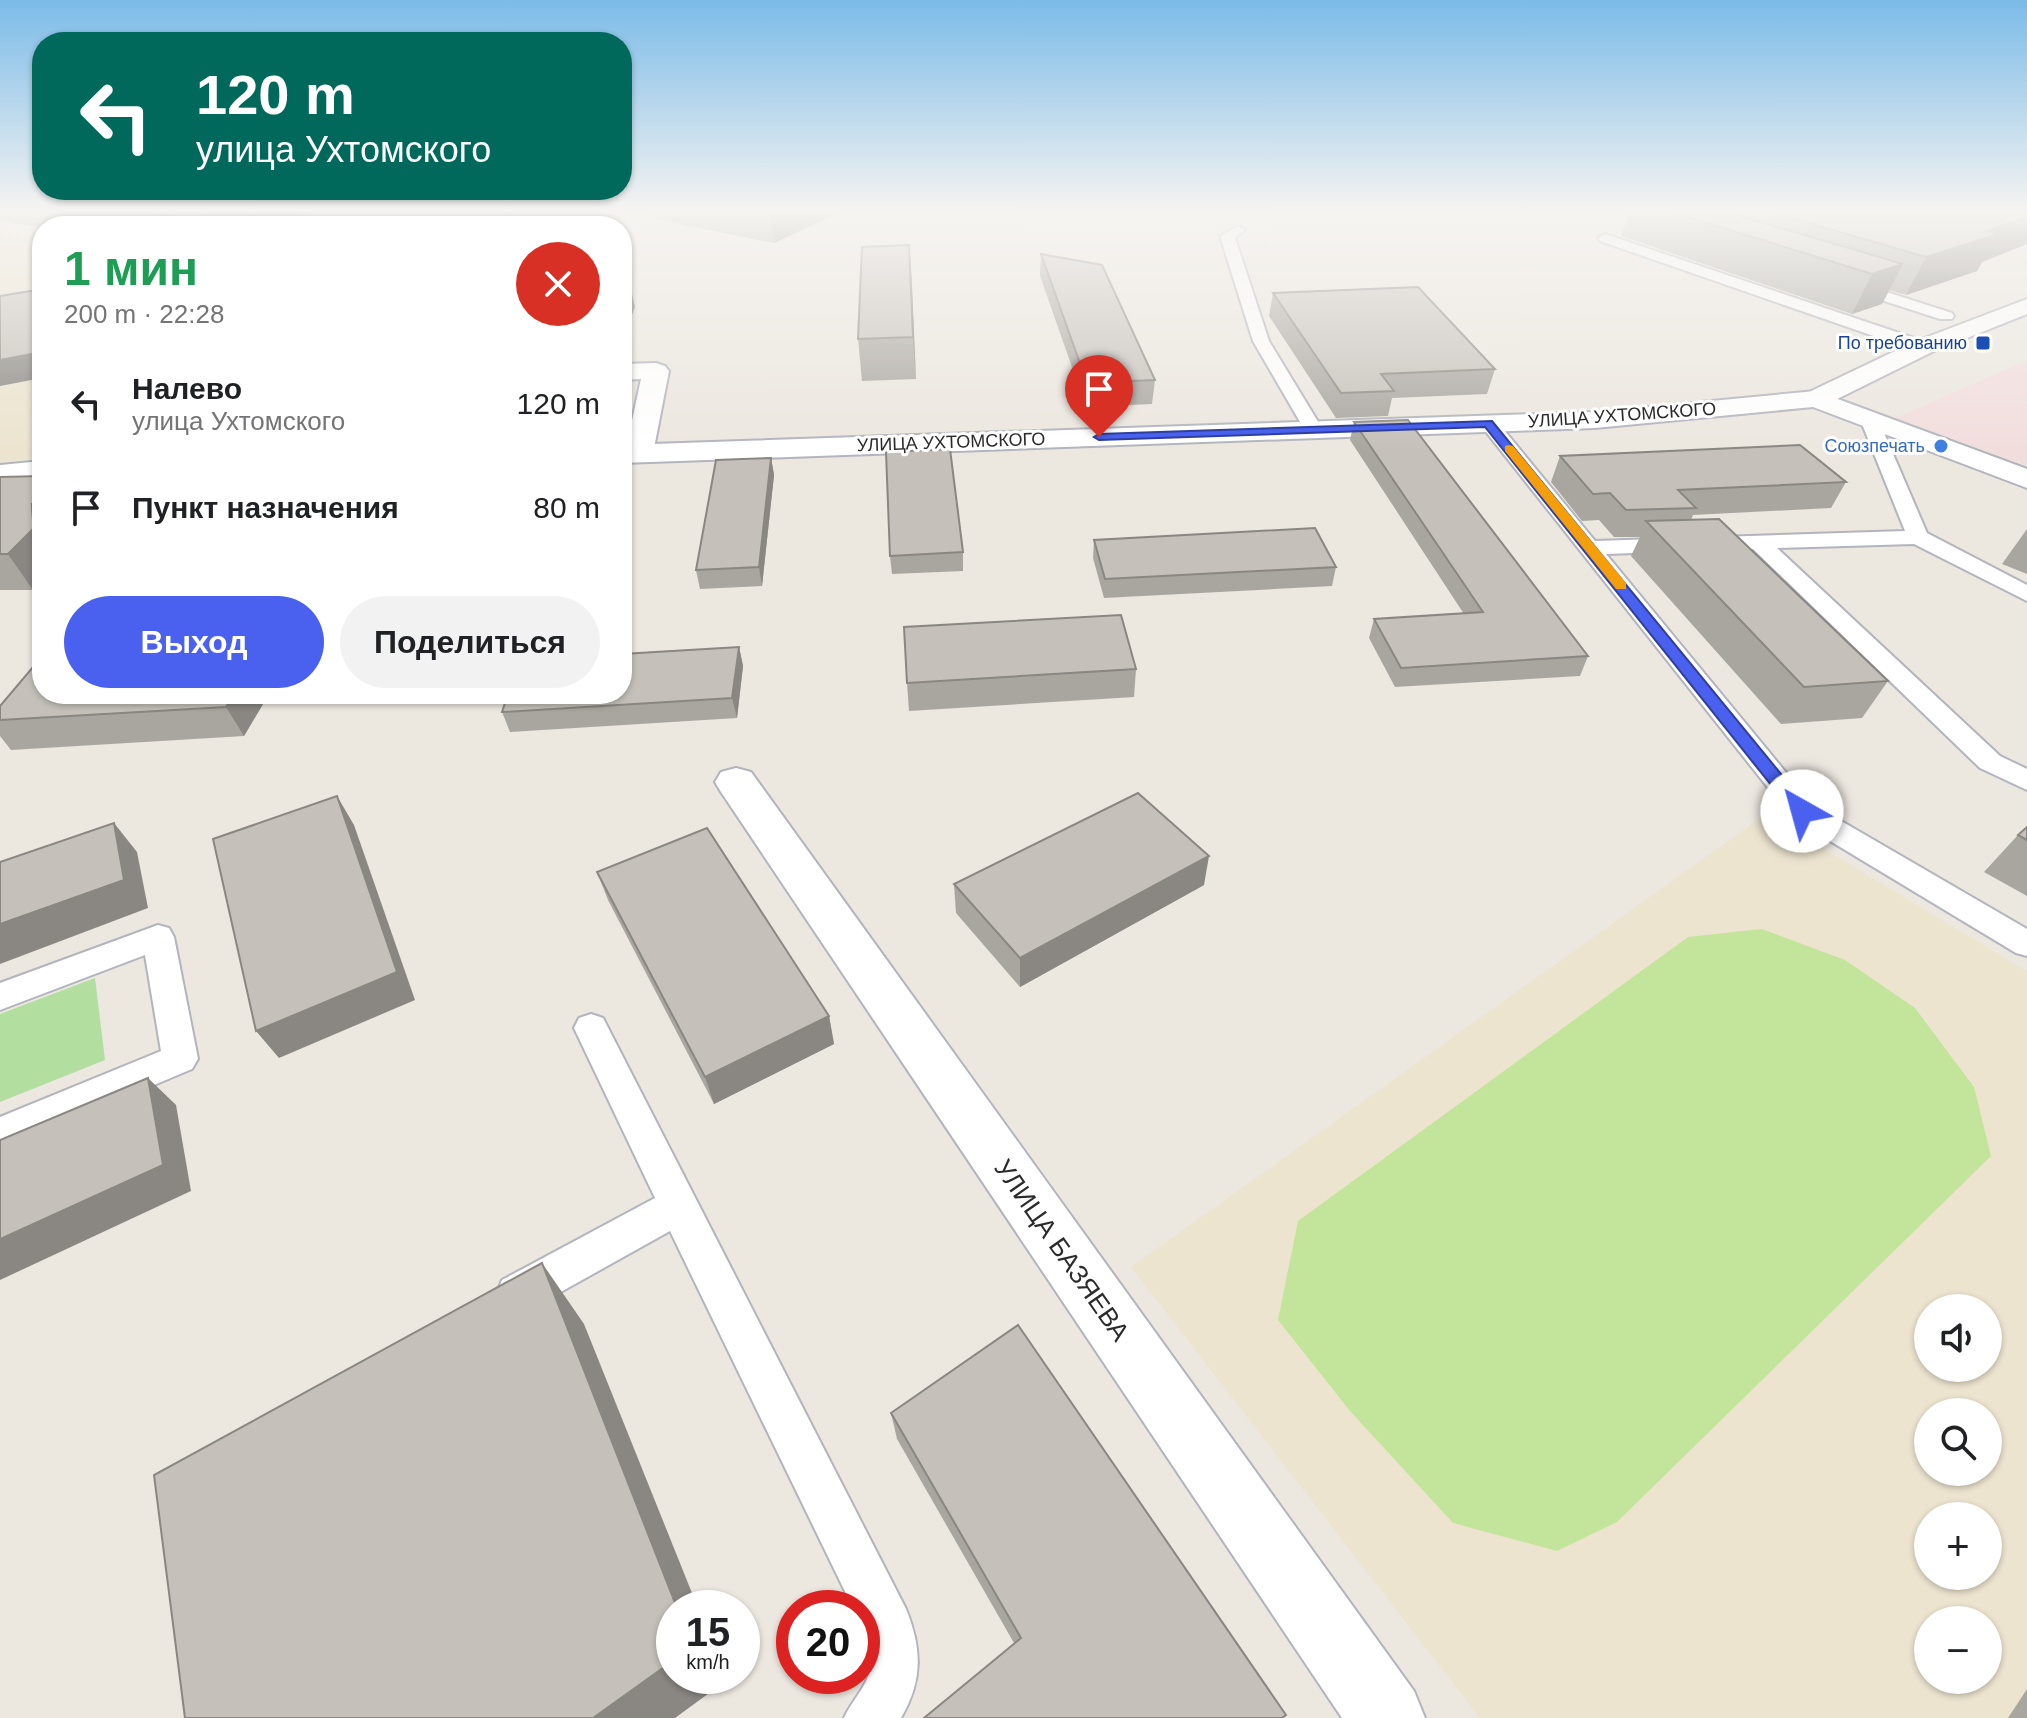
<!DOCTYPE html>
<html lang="ru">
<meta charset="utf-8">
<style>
:root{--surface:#fff;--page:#f2f2f2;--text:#202124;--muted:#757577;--accent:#4961ee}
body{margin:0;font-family:Arial,sans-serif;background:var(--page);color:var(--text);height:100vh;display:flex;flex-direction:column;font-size:30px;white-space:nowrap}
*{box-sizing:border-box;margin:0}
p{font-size:26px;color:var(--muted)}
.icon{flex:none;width:44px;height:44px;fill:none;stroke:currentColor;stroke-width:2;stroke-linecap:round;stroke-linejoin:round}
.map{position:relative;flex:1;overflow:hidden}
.details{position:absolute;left:32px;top:216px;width:600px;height:488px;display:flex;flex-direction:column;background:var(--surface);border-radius:32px;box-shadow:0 2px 6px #0004}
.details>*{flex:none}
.guide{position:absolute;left:32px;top:32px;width:600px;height:168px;border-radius:32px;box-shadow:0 2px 6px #0004;background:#00695c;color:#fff;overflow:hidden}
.buttons{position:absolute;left:1914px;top:1294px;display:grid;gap:16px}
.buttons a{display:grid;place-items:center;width:88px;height:88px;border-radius:50%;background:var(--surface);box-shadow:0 2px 6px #0004;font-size:40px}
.speed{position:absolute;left:656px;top:1590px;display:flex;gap:16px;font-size:40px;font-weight:700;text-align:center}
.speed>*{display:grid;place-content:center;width:104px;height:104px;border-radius:50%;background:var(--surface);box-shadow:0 2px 6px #0004;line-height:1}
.speed small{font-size:20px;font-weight:400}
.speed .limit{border:12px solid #d22;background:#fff;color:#111}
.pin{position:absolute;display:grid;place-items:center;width:68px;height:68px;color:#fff;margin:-82px -34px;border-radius:50% 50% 50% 0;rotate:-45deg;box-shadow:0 0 8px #0007}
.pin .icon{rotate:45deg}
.me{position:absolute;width:88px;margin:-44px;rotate:322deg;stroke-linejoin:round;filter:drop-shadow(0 0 6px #0008)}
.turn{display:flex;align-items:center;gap:28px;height:168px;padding:0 32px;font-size:36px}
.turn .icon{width:104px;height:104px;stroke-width:2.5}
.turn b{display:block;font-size:56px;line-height:68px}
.round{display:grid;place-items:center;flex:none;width:84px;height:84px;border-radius:42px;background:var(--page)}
.head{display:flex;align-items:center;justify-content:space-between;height:136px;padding:0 32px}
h1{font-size:48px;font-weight:700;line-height:60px;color:#1e9e55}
.cta{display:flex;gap:16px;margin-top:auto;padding:16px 32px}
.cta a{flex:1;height:92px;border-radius:48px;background:var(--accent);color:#fff;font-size:32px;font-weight:700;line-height:92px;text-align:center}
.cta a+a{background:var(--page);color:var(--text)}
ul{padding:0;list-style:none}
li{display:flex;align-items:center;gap:24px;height:104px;padding:0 32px}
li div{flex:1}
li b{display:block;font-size:30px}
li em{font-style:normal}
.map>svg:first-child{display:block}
.education{fill:#ece4cf;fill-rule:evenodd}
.medical{fill:#f2dddd}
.green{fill:#b2df9f}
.pitch{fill:#c3e59b}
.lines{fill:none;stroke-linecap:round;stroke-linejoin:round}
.lane-casing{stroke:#b2b4be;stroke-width:4}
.street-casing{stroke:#b2b4be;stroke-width:4}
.secondary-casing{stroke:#b2b4be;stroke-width:4}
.lane{fill:#fff;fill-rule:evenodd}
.street{fill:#fff;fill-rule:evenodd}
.secondary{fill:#fff;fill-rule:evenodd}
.wall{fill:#a9a6a0}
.shaded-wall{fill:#8a8782}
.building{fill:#c5c1ba;stroke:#8a8782;stroke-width:2}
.route{fill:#4961ee;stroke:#2f3f9b;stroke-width:2}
.slow{fill:#f59e0b}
.transit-dot{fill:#1a4fb4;stroke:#fff;stroke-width:3}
.shop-dot{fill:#3f7fe0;stroke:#fff;stroke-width:3}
.labels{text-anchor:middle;stroke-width:6;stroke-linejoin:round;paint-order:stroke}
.far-transit-label{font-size:18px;fill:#164399;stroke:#fff;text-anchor:end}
.far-street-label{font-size:18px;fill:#2b2b2b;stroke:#fff}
.far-shop-label{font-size:18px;fill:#366cbe;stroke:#fff;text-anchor:end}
.near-street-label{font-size:26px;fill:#2b2b2b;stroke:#fff}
</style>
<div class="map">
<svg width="2027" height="1718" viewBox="0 0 2027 1718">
<rect width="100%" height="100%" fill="#ece7df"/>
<g class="education">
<polygon points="359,210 603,210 590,226 318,226"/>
<polygon points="0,226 42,237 42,458 0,462"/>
<path d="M 1766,814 L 2027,971 L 2027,1718 L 1480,1718 L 1131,1267 ZM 1928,1308 L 1988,1308 L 1988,1368 L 1928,1368 ZM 1928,1412 L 1988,1412 L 1988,1472 L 1928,1472 ZM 1928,1516 L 1988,1516 L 1988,1576 L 1928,1576 ZM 1928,1620 L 1988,1620 L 1988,1680 L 1928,1680 Z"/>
</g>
<polygon class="medical" points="2027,360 2027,466 1896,418"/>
<polygon class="green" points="95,978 105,1060 0,1102 0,1014"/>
<polygon class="pitch" points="1762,929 1845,960 1915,1008 1974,1087 1991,1156 1617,1522 1557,1551 1453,1523 1350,1411 1278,1320 1298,1221 1688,937"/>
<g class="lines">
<defs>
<g id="lane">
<polygon points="1238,226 1245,230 1235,238 1269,341 1323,430 1321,434 1307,434 1253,341 1220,236"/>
<polygon points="1605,234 1929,343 1931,347 1923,352 1917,351 1600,241 1598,238"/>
<polygon points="1849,280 1952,313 1954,316 1952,319 1940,319 1844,288 1841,285"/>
<polygon points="1869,413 1878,419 1927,533 2027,585 2027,601 1914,544 1777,548 2000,756 2027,769 2027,790 1980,768 1753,549 1606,554 1812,804 2027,929 2027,956 2016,953 1792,818 1479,423 1488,417 1495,419 1595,541 1905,531 1860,419"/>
<polygon points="158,925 169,928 174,937 198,1059 192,1069 0,1150 0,1117 161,1051 145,955 0,1010 0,983"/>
<path d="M 591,1014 L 603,1018 L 906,1609 C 922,1649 923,1680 901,1718 L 844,1718 C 850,1704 861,1693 867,1679 C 876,1657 862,1630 862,1608 L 853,1608 L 670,1231 L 532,1308 L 517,1314 L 502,1308 L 496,1294 L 502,1280 L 655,1198 L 574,1028 L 579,1018 Z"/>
</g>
<g id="street">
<polygon points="2027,299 2027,314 1932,352 1825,405 1807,405 1803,399 1807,393 1914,342"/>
<polygon points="656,363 665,366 669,371 653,453 649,459 639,462 629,459 625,453 641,379 622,380 622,364"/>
<polygon points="736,768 751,772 1414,1691 1425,1718 1342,1718 721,792 715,782 721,772"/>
</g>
<g id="secondary">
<polygon points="1816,391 2027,469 2027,488 1813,407 1595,428 622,463 622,445 1595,412"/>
<polygon points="42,461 42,479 0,483 0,465"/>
</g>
</defs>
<use href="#lane" class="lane-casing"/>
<use href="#street" class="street-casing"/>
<use href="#secondary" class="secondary-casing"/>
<use href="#lane" class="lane"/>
<use href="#street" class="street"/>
<use href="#secondary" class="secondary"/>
</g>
<g class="wall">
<polygon points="0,210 312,210 272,226 42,226 42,227 0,221"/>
<polygon points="653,210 844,210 774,243 655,219"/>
<polygon points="1630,210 2027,210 2027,244 1982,262 1977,271 1906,295 1889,290 1882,304 1852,314 1621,236"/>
<polygon points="909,245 916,379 862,381 858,339"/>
<polygon points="1041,254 1155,380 1152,404 1086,407 1040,276"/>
<polygon points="1273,293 1495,369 1487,394 1392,398 1388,416 1336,418 1269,316"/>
<polygon points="1354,422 1588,656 1580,676 1395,687 1369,638 1374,619 1464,614 1350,440"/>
<polygon points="1560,456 1846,482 1831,508 1693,515 1691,520 1888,681 1862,718 1781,724 1631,556 1640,537 1614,537 1599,520 1582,521 1551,482"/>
<polygon points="771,458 774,475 762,586 700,589 696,570"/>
<polygon points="42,476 42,580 33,590 0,590 0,477"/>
<polygon points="2027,529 2027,574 2002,564"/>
<polygon points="1094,540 1336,567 1332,586 1104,598 1093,558"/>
<polygon points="963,552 963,571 892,574 890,556"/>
<polygon points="739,647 743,666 737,718 510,732 502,712"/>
<polygon points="1136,669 1134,697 909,711 907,683"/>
<polygon points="42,694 269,694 244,736 11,750 0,736 0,706"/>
<polygon points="2027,827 2027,896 1984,872 2018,835"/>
<polygon points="597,872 829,1016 834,1044 714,1104 608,900"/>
<polygon points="954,884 1204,885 1020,987 956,913"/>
<polygon points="891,1413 1286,1715 1014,1643 897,1439"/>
<polygon points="2027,1689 2027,1718 2008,1718"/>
</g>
<g class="shaded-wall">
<polygon points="219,210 312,210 272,226 197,226 194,219"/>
<polygon points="769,210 844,210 774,243"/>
<polygon points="2027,216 2027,244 1982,262 1977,271 1906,295 1926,257"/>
<polygon points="909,245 912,284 916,379 913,337"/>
<polygon points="1903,264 1882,304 1852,314 1872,274"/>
<polygon points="630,285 635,307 622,341 622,304"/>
<polygon points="37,290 42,298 42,338"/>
<polygon points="42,352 42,378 0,386 0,360"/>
<polygon points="771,458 774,475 762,586 759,567"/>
<polygon points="37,525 42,532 42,580 33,590 8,554"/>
<polygon points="739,647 743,666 737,718 732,698"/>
<polygon points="234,694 269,694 244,736 226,707"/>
<polygon points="337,796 354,825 415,1000 279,1058 256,1031"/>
<polygon points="114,823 137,852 148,908 0,964 0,924"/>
<polygon points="1209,856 1204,885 1020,987 1020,958"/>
<polygon points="829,1016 834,1044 714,1104 705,1077"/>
<polygon points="148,1078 176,1105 191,1191 0,1280 0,1239"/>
<polygon points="542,1263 584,1324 698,1608 677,1608"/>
<polygon points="674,1660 674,1676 725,1676 727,1680 675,1718 593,1718"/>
</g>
<g class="building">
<polygon points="126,210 219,210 194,219"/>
<polygon points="1665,210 1719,210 1903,264 1872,274"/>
<polygon points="1764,210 2027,210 2027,216 1988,231 1998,234 1926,257"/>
<polygon points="909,245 913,337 858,339 862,247"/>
<polygon points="1041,254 1102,265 1155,380 1087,383"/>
<polygon points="622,277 630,285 622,304"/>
<polygon points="1418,287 1495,369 1381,374 1394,391 1341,393 1273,293"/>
<polygon points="37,290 42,338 42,352 0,360 0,296"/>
<polygon points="1408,420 1588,656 1401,668 1374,619 1483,612 1354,422"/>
<polygon points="1800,445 1846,482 1678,490 1696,508 1626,510 1610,493 1593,494 1560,456"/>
<polygon points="950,449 963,552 890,556 886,452"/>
<polygon points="771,458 759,567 696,570 716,460"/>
<polygon points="42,476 42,501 32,504 33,519 37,525 8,554 0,554 0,477"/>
<polygon points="42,501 42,519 33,519 32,504"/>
<polygon points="1719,519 1888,681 1804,687 1646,521"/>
<polygon points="1315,528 1336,567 1105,579 1094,540"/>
<polygon points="1121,615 1136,669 907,683 904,627"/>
<polygon points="739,647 732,698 502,712 508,694 622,694 622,654"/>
<polygon points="33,667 42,667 42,694 234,694 226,707 0,720 0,706"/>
<polygon points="1138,793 1209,856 1020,958 954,884"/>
<polygon points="337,796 397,972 256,1031 213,839"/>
<polygon points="114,823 124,880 0,924 0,862"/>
<polygon points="2027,827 2027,840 2018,835"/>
<polygon points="707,828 829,1016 705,1077 597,872"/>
<polygon points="148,1078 163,1165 0,1239 0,1140"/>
<polygon points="542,1263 677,1608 674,1608 674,1660 593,1718 185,1718 154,1475"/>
<polygon points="1018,1325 1286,1715 1282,1718 924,1718 1021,1638 891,1413"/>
</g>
<linearGradient id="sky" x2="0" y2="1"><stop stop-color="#7bbbe8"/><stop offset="0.47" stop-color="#f6f4f1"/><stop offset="1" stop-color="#f6f4f1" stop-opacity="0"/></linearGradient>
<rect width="2027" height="450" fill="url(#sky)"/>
<polygon class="route" points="1492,421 1808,807 1810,811 1808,815 1795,815 1485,427 1099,440 1094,437 1099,434"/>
<polygon class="slow" points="1509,445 1513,446 1626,583 1626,589 1616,589 1505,451 1505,446"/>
<rect class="transit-dot" x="1975" y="335" width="16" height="16" rx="4"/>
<circle class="shop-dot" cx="1941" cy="446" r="8"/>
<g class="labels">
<g class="far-transit-label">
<text x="1967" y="349">По требованию</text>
</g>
<g class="far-street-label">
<text transform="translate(1622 415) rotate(-4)" y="6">УЛИЦА УХТОМСКОГО</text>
<text transform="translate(951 442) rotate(-2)" y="6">УЛИЦА УХТОМСКОГО</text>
</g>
<g class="far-shop-label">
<text x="1925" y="452">Союзпечать</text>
</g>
<g class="near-street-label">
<text transform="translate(1062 1250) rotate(55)" y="9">УЛИЦА БАЗЯЕВА</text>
</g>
</g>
</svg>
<div class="buttons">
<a><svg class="icon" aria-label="sound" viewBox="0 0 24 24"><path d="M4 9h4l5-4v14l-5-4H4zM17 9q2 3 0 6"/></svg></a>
<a><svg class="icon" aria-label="search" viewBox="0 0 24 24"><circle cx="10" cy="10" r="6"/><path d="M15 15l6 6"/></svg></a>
<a>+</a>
<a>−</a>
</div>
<div class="speed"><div>15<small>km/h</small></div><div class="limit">20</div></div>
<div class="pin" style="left:1099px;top:437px;background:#d93025"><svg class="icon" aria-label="arrive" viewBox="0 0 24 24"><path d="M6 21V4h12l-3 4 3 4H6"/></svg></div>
<svg class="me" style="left:1802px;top:811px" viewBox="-20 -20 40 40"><circle r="19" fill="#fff"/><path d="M0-13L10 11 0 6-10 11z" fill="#4961ee"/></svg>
<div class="guide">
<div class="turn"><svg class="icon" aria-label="left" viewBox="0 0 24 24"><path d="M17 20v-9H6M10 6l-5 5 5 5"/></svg><div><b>120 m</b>улица Ухтомского</div></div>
</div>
<section class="details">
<div class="head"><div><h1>1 мин</h1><p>200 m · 22:28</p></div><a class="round" style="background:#d93025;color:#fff"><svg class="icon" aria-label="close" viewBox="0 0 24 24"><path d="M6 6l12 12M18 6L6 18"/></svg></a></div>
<ul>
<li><svg class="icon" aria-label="left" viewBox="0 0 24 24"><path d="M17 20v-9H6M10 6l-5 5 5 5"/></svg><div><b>Налево</b><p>улица Ухтомского</p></div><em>120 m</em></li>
<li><svg class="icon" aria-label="arrive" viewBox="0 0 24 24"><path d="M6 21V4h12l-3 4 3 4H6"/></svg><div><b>Пункт назначения</b></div><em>80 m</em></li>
</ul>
<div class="cta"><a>Выход</a><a>Поделиться</a></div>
</section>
</div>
